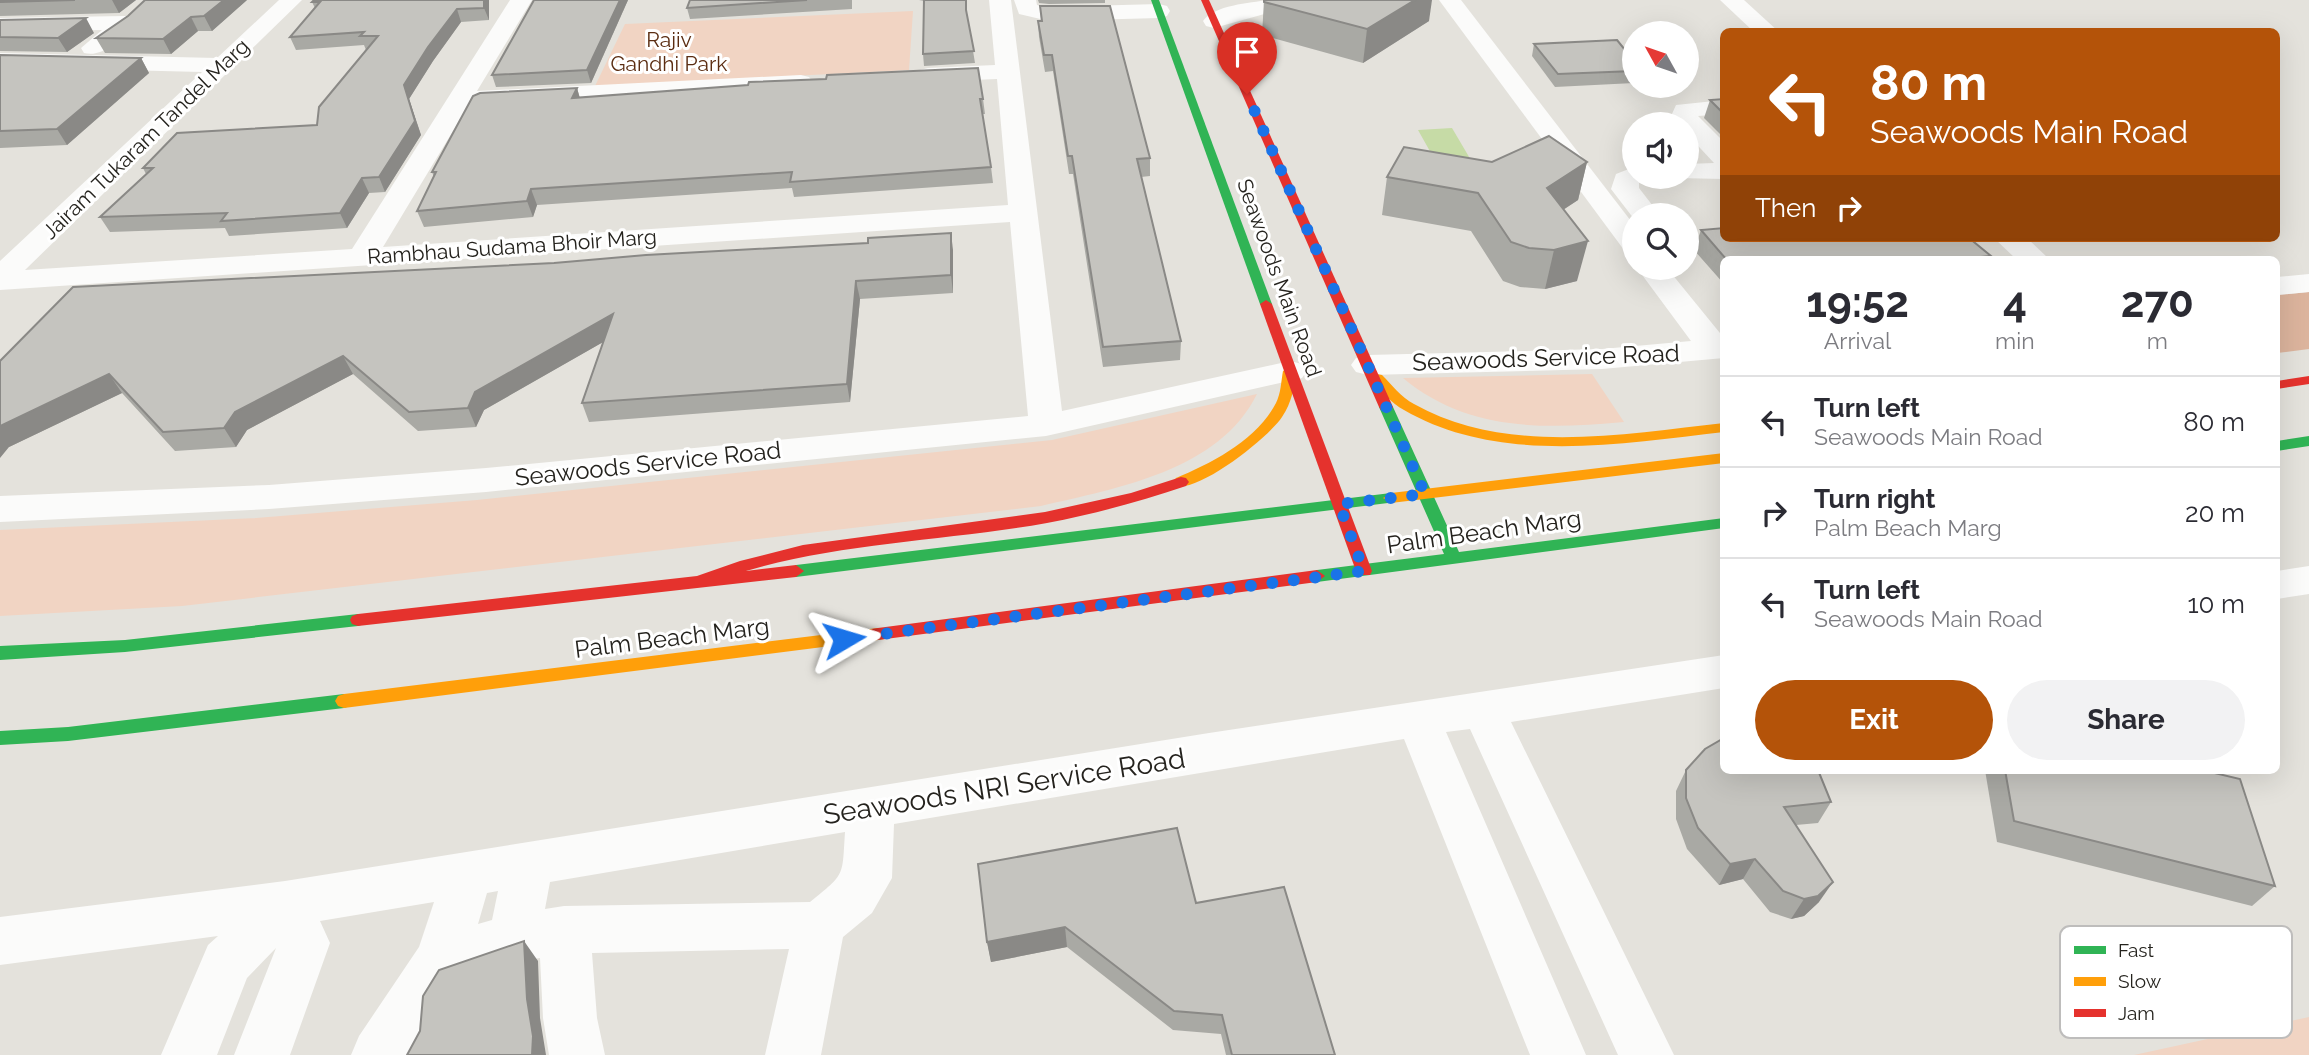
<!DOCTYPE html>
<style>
:root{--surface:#fff;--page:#f2f2f3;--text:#2b2b33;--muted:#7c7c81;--line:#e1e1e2;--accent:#b45309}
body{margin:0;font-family:Raleway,sans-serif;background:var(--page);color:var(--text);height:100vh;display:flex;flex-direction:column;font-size:26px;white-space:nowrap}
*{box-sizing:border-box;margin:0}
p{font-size:23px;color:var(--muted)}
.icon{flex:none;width:38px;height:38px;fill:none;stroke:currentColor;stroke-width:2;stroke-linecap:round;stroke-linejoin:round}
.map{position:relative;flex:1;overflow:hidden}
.sheet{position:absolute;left:1720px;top:256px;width:560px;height:518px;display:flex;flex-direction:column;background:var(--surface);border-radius:10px;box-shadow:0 7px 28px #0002}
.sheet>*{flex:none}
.top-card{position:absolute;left:1720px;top:28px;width:560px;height:214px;border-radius:10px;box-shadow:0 7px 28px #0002;background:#b45309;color:#fff;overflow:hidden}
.needle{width:46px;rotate:310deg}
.buttons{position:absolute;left:1622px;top:21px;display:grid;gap:14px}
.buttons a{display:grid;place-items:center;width:77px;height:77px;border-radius:50%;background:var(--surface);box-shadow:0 7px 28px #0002;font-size:35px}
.pin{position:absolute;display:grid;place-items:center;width:60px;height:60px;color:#fff;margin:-72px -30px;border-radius:50% 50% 50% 0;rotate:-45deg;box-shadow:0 0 7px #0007}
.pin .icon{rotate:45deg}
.me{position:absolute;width:77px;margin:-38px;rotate:83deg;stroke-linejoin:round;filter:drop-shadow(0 0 5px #0008)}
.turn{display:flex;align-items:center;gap:24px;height:147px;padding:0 35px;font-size:32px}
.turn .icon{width:91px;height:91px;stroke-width:2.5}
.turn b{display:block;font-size:49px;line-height:60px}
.then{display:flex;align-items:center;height:66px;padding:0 35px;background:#0003;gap:14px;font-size:26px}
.eta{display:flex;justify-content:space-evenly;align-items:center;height:119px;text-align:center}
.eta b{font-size:42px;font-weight:700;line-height:49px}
.action{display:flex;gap:14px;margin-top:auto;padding:14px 35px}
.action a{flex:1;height:80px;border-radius:42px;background:var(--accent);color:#fff;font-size:28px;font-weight:700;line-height:80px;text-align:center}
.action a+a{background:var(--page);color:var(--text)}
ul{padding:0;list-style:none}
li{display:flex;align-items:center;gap:21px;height:91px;padding:0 35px;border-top:2px solid var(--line)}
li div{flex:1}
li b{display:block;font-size:26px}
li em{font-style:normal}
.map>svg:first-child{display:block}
.green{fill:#f1d4c3}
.forest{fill:#dcb49d}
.water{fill:#c6dba6}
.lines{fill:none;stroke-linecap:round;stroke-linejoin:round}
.street{fill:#fbfbfa;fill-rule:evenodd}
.fast{fill:#30b455;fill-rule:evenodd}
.slow{fill:#ff9f0a;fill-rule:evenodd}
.jam{fill:#e5322d;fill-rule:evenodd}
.wall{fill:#a9a9a4}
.shaded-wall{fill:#8a8986}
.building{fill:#c5c4bf;stroke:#8a8986;stroke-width:2}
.route{stroke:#1a73e8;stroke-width:12;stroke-dasharray:0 21.6}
.labels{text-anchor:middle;stroke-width:6;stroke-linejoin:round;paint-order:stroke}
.far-park-label{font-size:21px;fill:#5b2d12;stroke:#fff}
.far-street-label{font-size:21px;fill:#25231e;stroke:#fff}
.street-label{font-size:24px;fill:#25231e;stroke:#fff}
.near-street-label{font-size:28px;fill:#25231e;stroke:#fff}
.key{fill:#fff;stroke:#bebdbc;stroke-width:2}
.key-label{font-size:19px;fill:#25231e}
</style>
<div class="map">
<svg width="2309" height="1055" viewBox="0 0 2309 1055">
<rect width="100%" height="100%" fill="#e4e2dc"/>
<g class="green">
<polygon points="913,11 909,70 595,86 625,24"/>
<path d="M 1592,374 L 1624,422 C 1544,429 1468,432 1403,378 Z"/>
<path d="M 1257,394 C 1219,471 1117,488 1041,506 L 182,606 L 0,616 L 0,530 L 256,518 L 477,500 L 1052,440 Z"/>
<polygon points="2309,1017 2309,1055 2134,1055"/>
</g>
<polygon class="forest" points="2309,292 2309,349 2277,353 2277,295"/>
<polygon class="water" points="1452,128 1475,167 1440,169 1418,130"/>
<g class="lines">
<g class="street">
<polygon points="279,0 302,0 25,270 352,249 510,0 532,0 477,91 801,75 809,77 813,82 809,87 801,89 468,106 383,247 1008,205 997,79 928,82 920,80 916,75 920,70 928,68 995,65 989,0 1011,0 1062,411 1290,361 1302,364 1307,371 1302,378 1046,436 486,492 269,509 0,522 0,496 269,485 486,468 1028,416 1010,222 0,290 0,261 202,72 0,67 0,53 217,58"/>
<polygon points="1014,0 1036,0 1037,5 1049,7 1159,4 1167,6 1170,11 1167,16 1159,18 1049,21 1019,14"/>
<path d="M 1268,0 L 1378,0 L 1375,5 L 1367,6 L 1268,13 L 1214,28 L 1206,26 L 1203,21 C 1214,5 1250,3 1268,0 Z"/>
<polygon points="1439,0 1461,0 1634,225 1634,253 1624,250"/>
<polygon points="1720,0 1744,0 1779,32 1754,32"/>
<path d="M 126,16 L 134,18 L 137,23 L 134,28 C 119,39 103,58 84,53 L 81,48 L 102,30 L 0,32 L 0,18 Z"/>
<polygon points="1724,100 1724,114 1698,116 1724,142 1724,179 1677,178 1687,177 1687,164 1714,163 1687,134 1687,124 1678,124 1671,116 1676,105"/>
<polygon points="1634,167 1634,177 1646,177 1639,183 1639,188 1660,215 1634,215 1634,219 1611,189 1616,174"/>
<polygon points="1994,238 2027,238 2049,259 2016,259"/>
<polygon points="1637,268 1667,268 1724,338 1724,358 1602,369 1368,375 1356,372 1351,365 1356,358 1368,355 1602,349 1691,341"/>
<polygon points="2309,274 2309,292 2277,295 2277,277"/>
<polygon points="2309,566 2309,594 2277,599 2277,571"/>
<path d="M 1724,655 L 1724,688 L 1511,722 L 1674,1055 L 1618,1055 L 1470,729 L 1446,732 L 1586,1055 L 1530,1055 L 1404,739 L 894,824 L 892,878 L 872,913 L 843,937 L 821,1055 L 765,1055 L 789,949 L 592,953 L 597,1018 L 605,1055 L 549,1055 L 543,1018 L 540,958 L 514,962 L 458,978 L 411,1055 L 351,1055 L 359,1036 L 419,947 L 434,902 L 320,921 L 330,943 L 290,1055 L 234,1055 L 276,948 L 247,978 L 217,1055 L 161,1055 L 208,945 L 218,936 L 0,965 L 0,917 L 285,881 L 1209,733 ZM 845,832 C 842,877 846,873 810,902 L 564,906 L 545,909 L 550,882 ZM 498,891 L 492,920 L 478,924 L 487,893 Z"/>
</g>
<g class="fast">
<polygon points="1151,0 1159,0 1272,304 1271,307 1266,308 1260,304"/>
<polygon points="1386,403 1393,407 1459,552 1724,518 1724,528 1317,582 1311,580 1309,576 1317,570 1444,554 1379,407"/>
<polygon points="2309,436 2309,446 2277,451 2277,441"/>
<polygon points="1391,493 1396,494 1399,498 1396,502 796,577 788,571 796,565"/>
<polygon points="358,614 364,616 366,620 364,624 358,626 125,652 0,660 0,646 125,640"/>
<polygon points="344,694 350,696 353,701 350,706 344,708 68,741 0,745 0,731 68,727"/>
</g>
<g class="slow">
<path d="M 1290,367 L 1297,371 C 1294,388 1292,402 1282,417 C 1269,437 1200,492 1176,486 L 1173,482 L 1176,478 C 1212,463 1257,440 1276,403 C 1281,393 1281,382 1283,371 Z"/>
<path d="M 1377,374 L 1382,375 C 1392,385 1401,397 1414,404 C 1506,456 1624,434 1724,423 L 1724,432 C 1620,444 1499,465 1404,410 C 1391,403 1382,391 1372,381 L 1370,378 L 1372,375 Z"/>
<polygon points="1724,453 1724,463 1391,503 1383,498 1391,493"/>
<polygon points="878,628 884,629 887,634 884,639 878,640 344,708 338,706 335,701 338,696 344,694"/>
</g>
<g class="jam">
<polygon points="1201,0 1209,0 1393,407 1391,410 1381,410 1379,407"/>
<polygon points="1266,300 1272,304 1372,571 1370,575 1358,575 1356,571 1260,304"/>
<polygon points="2309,376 2309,384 2277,389 2277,381"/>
<path d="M 1181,477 L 1186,478 L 1189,482 L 1186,486 C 1141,501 1095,514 1047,523 C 947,541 845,542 746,571 L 796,565 L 804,571 L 796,577 L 358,626 L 352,624 L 350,620 L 352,616 L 358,614 L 697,576 L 740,561 L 803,545 L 1045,512 L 1131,493 Z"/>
<polygon points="1317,570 1325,576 1317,582 878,640 872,639 869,634 872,629 878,628"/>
</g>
</g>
<g class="wall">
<polygon points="0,0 136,0 119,13 0,16"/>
<polygon points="247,0 212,31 198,31 171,54 105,53 96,38 128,16"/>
<polygon points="314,0 489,0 489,20 461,22 433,61 409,99 421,135 385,192 369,193 347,228 229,236 225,228 110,232 100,217 146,174 143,168 317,125 366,50 364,45 296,50 290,37 315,8 312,2"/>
<polygon points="534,0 628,0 591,83 496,87 492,75"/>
<polygon points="690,0 852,0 852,9 690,19 687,8"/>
<polygon points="919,0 967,0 967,14 975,63 924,66 923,54 924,1"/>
<polygon points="1038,0 1105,0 1105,3 1049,4 1039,3"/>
<polygon points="1264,0 1429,21 1363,63 1262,35"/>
<polygon points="1040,6 1150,158 1150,176 1141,177 1181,341 1180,360 1103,367 1073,174 1069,174 1053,71 1045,72 1039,37 1038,21 1041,21"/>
<polygon points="0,20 94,33 67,52 0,51"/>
<polygon points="1534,44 1634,61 1634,83 1555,87 1532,56"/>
<polygon points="0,55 141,58 149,73 67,145 0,148"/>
<polygon points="577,88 580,98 983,99 985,114 982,114 991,167 993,183 794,197 792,188 537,205 533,217 424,227 417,211 434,177 432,172"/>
<polygon points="1724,99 1724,138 1704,118 1710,100"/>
<polygon points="1492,162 1587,162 1578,200 1563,210 1577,281 1545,289 1520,287 1503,281 1471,231 1382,215 1387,177"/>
<polygon points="1701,230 1991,256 1990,259 1724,259 1724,284 1694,250"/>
<polygon points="953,250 953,293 860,299 850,402 589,422 582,403 603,342 484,410 476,427 418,431 353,374 247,430 236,447 175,451 122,393 9,447 0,361"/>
<polygon points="1686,770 1831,802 1818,823 1796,825 1819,902 1804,916 1791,919 1770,912 1743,879 1719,885 1687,849 1676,819 1676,791"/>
<polygon points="1985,770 2202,770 2275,886 2252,906 1997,842"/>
<polygon points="1196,903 1335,1055 1226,1055 1221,1034 1173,1030 1067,947 991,962 987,942"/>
</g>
<g class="shaded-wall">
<polygon points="112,0 136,0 119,13"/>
<polygon points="224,0 247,0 212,31 204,16"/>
<polygon points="484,0 489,0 489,20 484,8"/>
<polygon points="620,0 628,0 591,83 587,70"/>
<polygon points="1415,0 1432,0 1429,21 1363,63 1367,29"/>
<polygon points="457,9 461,22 433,61 409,99 421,135 385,192 379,177 404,85 428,47"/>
<polygon points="191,17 198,31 171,54 163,39"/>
<polygon points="86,18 94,33 67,52 58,38"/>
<polygon points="141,58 149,73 67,145 57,129"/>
<polygon points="577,88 581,103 572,98"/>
<polygon points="1587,162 1578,200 1538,226 1547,188"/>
<polygon points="362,178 369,193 347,228 340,213"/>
<polygon points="531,189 537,205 533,217 527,201"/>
<polygon points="951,233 953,250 953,293 951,275"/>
<polygon points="1588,241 1577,281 1545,289 1554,250"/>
<polygon points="856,281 860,299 850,402 847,384"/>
<polygon points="613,314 619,333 484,410 476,427 468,408 475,392"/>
<polygon points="343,356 353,374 247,430 236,447 224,428 235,412"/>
<polygon points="109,374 122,393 9,447 0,458 0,426"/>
<polygon points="1755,859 1743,879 1719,885 1730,864"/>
<polygon points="1833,882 1819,902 1804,916 1791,919 1804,899"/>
<polygon points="1065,927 1067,947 991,962 987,942"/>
<polygon points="524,941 538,961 540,1018 546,1055 532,1055 527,999"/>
</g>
<g class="building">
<polygon points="0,0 75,0 0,2"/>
<polygon points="145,0 224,0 204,16 191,17 163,39 96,38 128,16"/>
<polygon points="314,0 484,0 484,8 457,9 428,47 404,85 415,121 379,177 362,178 340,213 221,221 227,213 100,217 153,168 143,168 177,133 317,125 319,107 378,36 360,36 364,32 290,37 320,2 312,2"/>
<polygon points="534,0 620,0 587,70 492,75"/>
<polygon points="690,0 807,0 687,8"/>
<polygon points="924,0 966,0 966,10 974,51 923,54"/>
<polygon points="1264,0 1415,0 1367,29 1264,2"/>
<polygon points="1040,6 1110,6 1150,158 1137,159 1181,341 1103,347 1072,156 1068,156 1052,55 1044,55 1038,21 1042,21"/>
<polygon points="86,18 58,38 0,37 0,20"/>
<polygon points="1617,40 1634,61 1634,71 1558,74 1534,44"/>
<polygon points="0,55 141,58 57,129 0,131"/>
<polygon points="978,68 983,99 980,99 991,167 790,182 792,172 531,189 527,201 417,211 436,172 432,172 473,96 480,93 577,88 572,98 748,85 749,82 826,79 827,75"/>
<polygon points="1724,99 1724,114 1710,100"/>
<polygon points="1549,136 1587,162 1547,188 1588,241 1554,250 1529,248 1511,242 1478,193 1387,177 1404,147 1492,162"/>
<polygon points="1724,228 1724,238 1969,238 1991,256 1961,259 1726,259 1701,230"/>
<polygon points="951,233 951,275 856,281 847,384 582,403 613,314 475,392 468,408 409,412 343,356 235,412 224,428 163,432 109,374 0,426 0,361 73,287 554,263 646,255 868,243 868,238"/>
<polygon points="1724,738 1724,770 1818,770 1831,802 1784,807 1833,882 1818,896 1804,899 1783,891 1755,859 1730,864 1698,828 1686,798 1686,770 1705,749"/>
<polygon points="2005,770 2202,770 2240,779 2275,886 2014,821"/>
<polygon points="1177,828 1196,903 1284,887 1335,1055 1232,1055 1222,1015 1174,1011 1065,927 987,942 978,864"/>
<polygon points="524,941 527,999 533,1036 532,1055 407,1055 420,1031 423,996 439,970"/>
</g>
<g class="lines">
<polyline class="route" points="844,639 1364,571 1339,504 1425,494 1247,94"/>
</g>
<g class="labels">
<g class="far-park-label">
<text x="669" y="47">Rajiv<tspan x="669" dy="24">Gandhi Park</tspan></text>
</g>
<g class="far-street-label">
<text transform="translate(146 139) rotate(-44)" y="7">Jairam Tukaram Tandel Marg</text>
<text transform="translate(512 247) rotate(-4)" y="7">Rambhau Sudama Bhoir Marg</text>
<text transform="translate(1279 278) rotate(70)" y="7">Seawoods Main Road</text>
</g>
<g class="street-label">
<text transform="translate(1546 358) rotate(-2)" y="8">Seawoods Service Road</text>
<text transform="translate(648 464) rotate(-6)" y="8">Seawoods Service Road</text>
<text transform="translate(1484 532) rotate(-8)" y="8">Palm Beach Marg</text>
<text transform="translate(672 638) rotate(-7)" y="8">Palm Beach Marg</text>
</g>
<g class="near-street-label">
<text transform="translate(1004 786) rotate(-9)" y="10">Seawoods NRI Service Road</text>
</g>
</g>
<rect x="2060" y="926" width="232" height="112" rx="10" class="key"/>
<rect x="2074" y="946" width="32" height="8" fill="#30b455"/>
<rect x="2074" y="977" width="32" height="9" fill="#ff9f0a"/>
<rect x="2074" y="1009" width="32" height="8" fill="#e5322d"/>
<g class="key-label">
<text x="2118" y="957">Fast</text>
<text x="2118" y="988">Slow</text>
<text x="2118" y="1020">Jam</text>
</g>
</svg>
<div class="buttons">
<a><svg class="needle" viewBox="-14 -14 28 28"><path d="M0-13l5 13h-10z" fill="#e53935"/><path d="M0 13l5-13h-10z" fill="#7c7c81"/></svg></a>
<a><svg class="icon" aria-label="sound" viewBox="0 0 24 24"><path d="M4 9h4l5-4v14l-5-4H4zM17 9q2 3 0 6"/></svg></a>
<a><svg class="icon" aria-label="search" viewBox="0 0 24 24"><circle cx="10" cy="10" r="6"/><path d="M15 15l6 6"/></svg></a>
</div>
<div class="pin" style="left:1247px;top:94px;background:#d93025"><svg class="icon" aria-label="arrive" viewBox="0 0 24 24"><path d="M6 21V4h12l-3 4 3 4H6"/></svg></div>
<svg class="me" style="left:844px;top:639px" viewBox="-20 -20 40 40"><path d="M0-17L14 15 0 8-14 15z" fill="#1a73e8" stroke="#fff" stroke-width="4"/></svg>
<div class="top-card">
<div class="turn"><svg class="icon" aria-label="left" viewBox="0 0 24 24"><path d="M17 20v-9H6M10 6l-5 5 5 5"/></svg><div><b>80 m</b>Seawoods Main Road</div></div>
<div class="then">Then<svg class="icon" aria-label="right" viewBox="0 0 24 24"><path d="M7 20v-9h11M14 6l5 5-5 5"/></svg></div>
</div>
<section class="sheet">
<div class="eta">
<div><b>19:52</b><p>Arrival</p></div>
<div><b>4</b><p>min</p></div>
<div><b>270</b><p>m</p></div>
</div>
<ul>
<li><svg class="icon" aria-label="left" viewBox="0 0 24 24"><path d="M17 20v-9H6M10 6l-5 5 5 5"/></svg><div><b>Turn left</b><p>Seawoods Main Road</p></div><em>80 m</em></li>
<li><svg class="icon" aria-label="right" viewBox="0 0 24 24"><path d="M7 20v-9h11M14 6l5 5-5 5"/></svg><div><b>Turn right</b><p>Palm Beach Marg</p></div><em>20 m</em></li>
<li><svg class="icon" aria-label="left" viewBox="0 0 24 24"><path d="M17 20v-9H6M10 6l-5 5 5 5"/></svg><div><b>Turn left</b><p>Seawoods Main Road</p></div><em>10 m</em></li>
</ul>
<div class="action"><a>Exit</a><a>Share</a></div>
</section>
</div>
